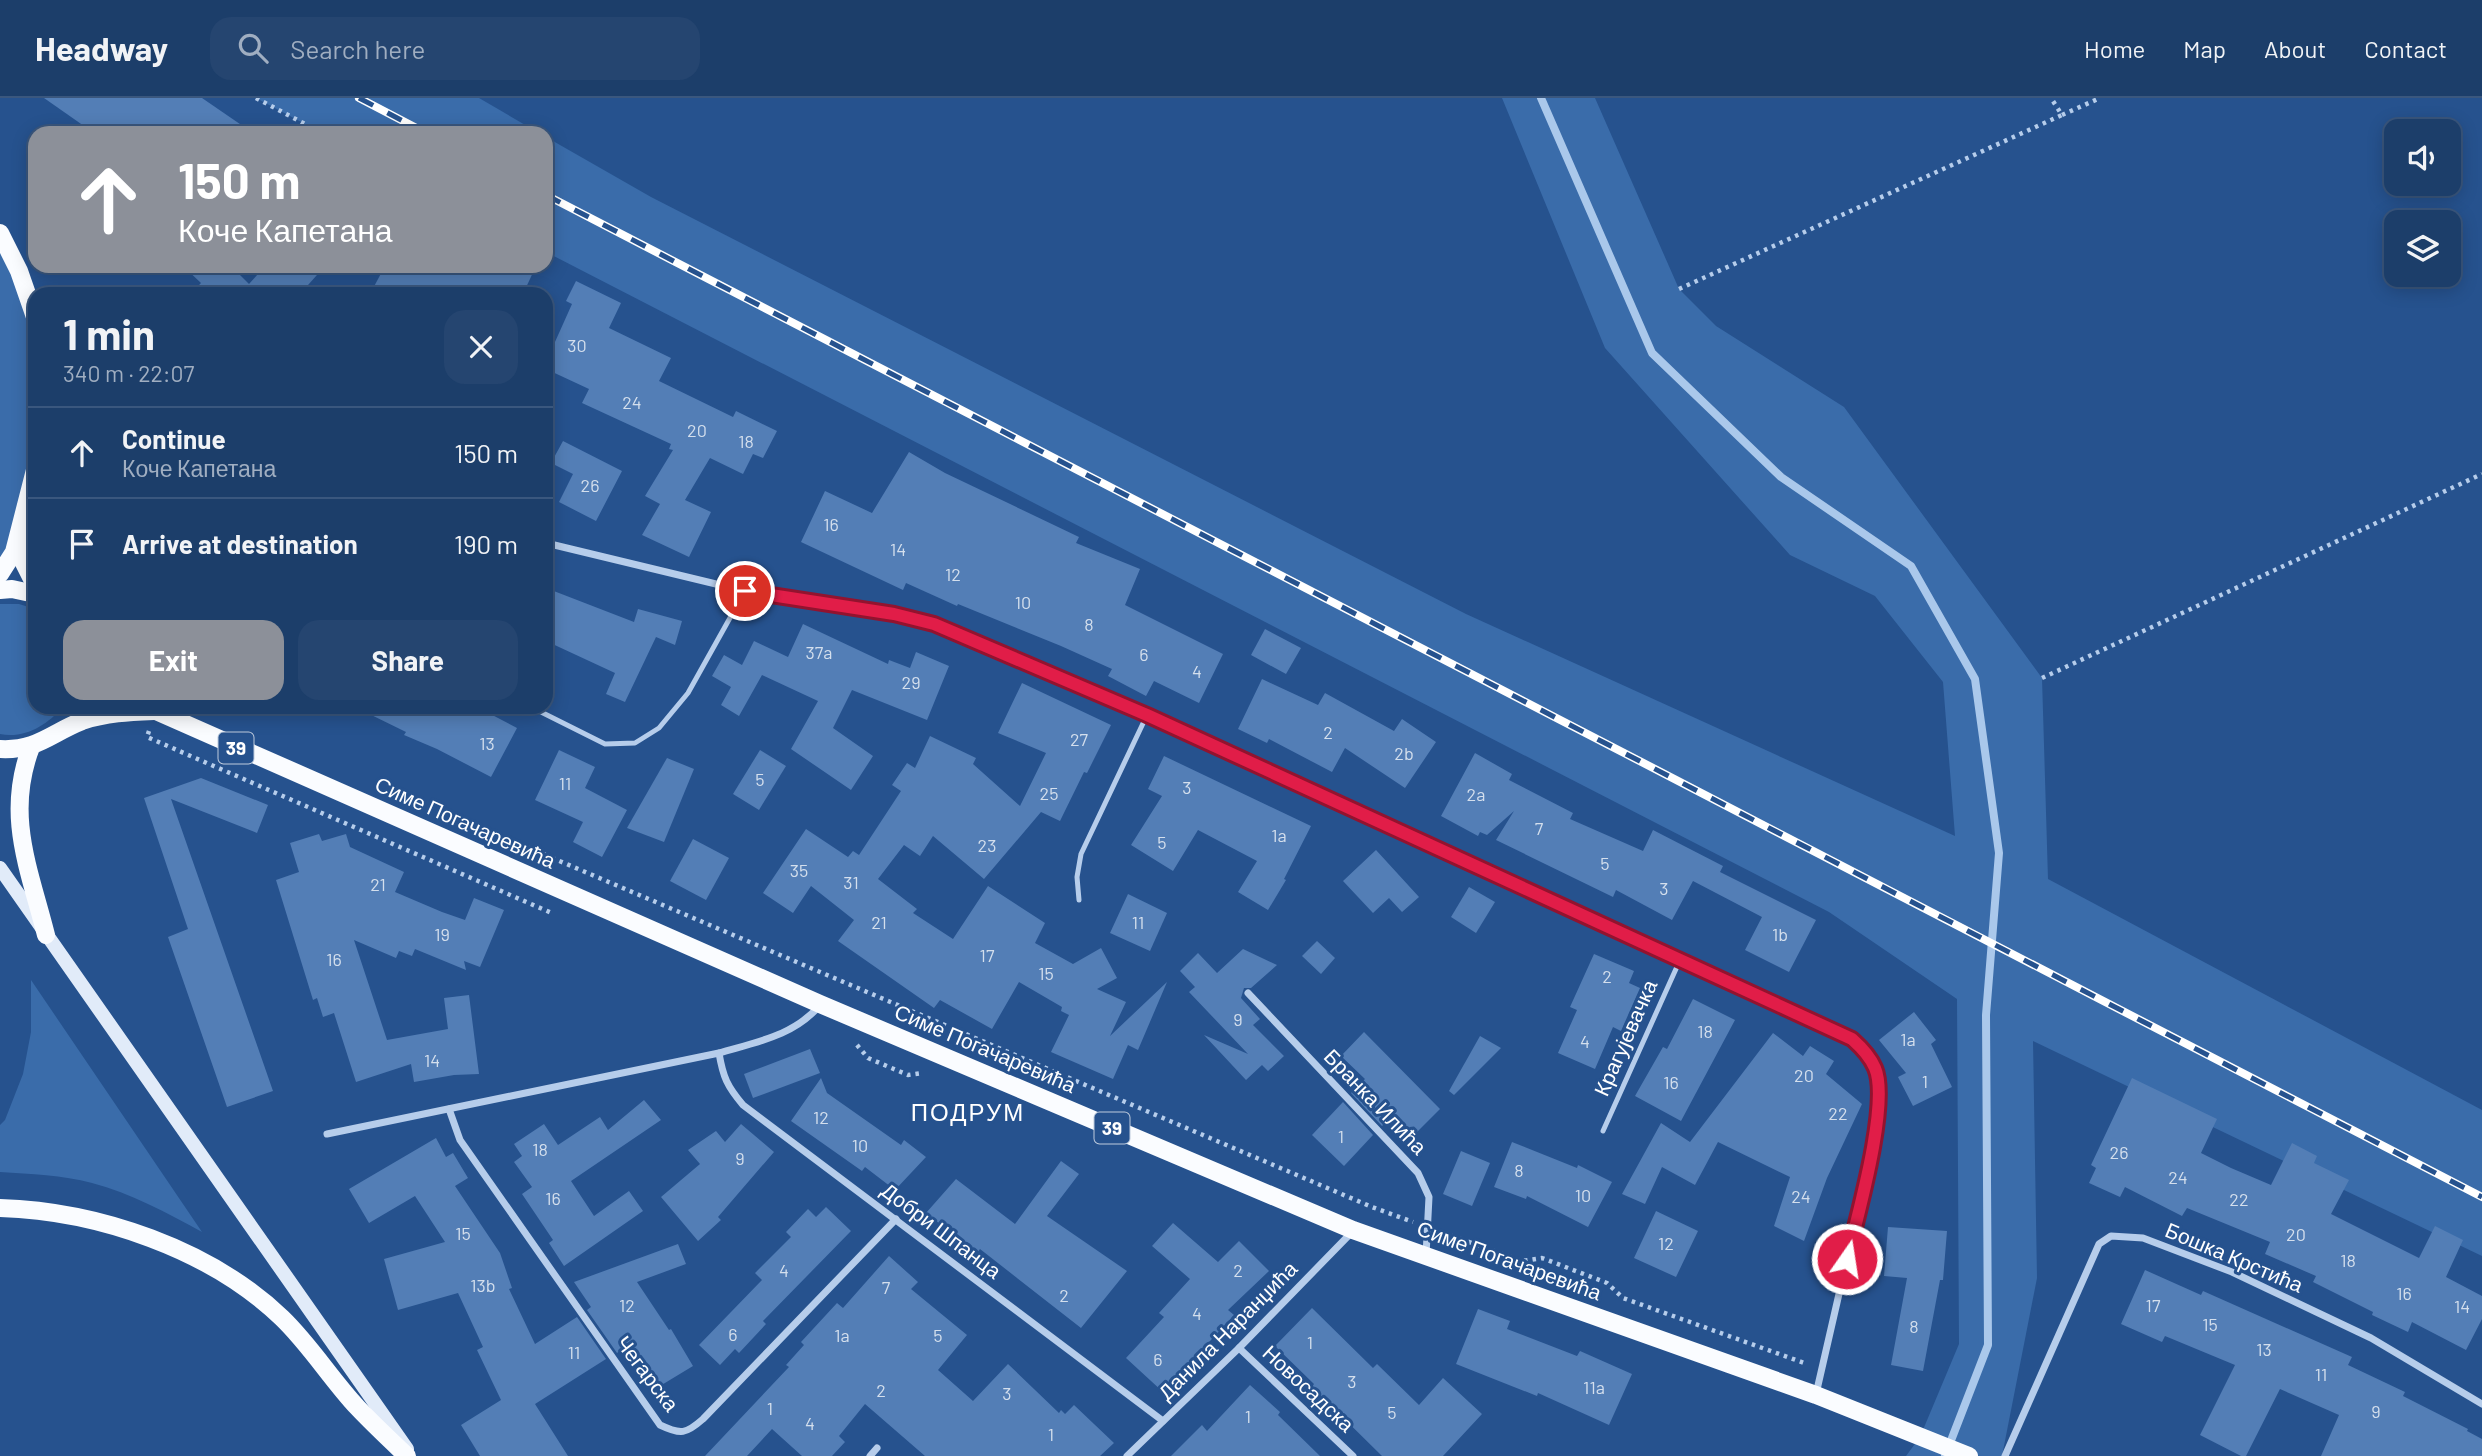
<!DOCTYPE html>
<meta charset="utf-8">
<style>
:root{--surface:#1c3e6a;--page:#254570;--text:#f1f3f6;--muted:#a0aec1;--line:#3a577e;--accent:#8c9099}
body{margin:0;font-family:Barlow,sans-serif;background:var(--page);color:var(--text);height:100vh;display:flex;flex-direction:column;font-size:26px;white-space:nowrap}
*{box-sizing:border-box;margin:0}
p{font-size:23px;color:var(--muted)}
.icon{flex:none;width:38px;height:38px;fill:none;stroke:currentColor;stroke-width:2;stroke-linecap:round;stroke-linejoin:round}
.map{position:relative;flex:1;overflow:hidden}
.panel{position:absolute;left:28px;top:189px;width:525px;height:427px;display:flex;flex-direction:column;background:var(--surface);border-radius:21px;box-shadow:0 4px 18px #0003,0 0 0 2px var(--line)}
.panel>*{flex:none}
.banner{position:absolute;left:28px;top:28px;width:525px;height:147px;border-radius:21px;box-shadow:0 4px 18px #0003,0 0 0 2px var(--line);background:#8c9099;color:#fff;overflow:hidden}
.tools{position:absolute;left:2384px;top:21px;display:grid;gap:14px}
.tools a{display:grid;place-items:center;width:77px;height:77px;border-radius:14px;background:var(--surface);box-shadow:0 4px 18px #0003,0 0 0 2px var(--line);font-size:35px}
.pin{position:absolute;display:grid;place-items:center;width:60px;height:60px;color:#fff;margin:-30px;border:4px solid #fff;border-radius:50%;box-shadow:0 2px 7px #0007}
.me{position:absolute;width:77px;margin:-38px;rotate:13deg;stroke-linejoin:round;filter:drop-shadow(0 0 5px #0008)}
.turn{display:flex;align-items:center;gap:24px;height:147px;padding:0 35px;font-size:32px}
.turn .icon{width:91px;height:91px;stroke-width:2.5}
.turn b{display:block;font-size:49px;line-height:60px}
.round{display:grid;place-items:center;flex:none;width:74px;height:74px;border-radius:21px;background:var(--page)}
.headline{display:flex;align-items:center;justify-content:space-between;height:119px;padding:0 35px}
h1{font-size:42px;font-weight:700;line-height:52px}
.action{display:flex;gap:14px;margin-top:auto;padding:14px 35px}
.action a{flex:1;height:80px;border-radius:21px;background:var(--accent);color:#fff;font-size:28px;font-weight:700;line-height:80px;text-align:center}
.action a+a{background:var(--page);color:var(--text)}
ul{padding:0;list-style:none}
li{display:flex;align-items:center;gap:21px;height:91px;padding:0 35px;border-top:2px solid var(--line)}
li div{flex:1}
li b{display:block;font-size:26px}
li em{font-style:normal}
header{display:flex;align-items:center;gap:42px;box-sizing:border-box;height:98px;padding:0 35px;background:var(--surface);border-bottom:2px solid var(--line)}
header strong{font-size:33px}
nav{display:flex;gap:38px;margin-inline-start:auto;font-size:24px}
.search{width:490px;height:63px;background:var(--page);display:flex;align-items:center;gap:18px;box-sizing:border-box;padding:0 24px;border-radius:21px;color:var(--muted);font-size:26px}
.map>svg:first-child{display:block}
.green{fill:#3a6caa}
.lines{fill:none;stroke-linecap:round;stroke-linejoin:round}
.stream{stroke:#aac8eb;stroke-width:8}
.building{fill:#537eb6}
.path{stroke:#b6cdeb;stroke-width:4.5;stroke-dasharray:3.5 5;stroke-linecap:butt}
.lane{stroke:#b6cdeb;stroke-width:5}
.street{stroke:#b6cdeb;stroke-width:7}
.secondary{stroke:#e1ebf9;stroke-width:14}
.primary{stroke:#fafcff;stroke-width:18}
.rail-casing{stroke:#fff;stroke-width:8}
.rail{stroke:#26528e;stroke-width:5;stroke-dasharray:16;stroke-linecap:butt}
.route-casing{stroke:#92132f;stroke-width:18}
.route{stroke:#e11d48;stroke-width:12}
.labels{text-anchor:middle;stroke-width:6;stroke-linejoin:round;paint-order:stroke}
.number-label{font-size:18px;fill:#d4dfed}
.shield{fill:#26528e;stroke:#becbdd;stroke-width:2}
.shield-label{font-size:19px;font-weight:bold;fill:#fff}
.street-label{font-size:21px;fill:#fff;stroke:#26528e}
.quarter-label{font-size:24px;letter-spacing:2px;fill:#fff;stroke:#26528e}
</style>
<header>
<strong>Headway</strong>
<div class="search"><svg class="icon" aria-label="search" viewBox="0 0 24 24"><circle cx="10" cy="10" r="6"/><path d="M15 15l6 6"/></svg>Search here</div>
<nav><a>Home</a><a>Map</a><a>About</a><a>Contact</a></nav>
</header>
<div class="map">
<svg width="2482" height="1358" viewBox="0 0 2482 1358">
<rect width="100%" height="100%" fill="#26528e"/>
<g class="green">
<polygon points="256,0 479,0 539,35 322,35"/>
<polygon points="1502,0 1595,0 1679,191 1716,228 1844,309 2042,580 2048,781 2482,1012 2482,1158 2033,943 2037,1180 2002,1358 1906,1358 1920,1339 1959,1246 1957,901 1829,814 546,154 546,39 651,99 1466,516 1955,738 1943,584 1875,498 1790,457 1605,250"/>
<polygon points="0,135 35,220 35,372 0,476"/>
<path d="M 0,506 L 19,506 L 35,511 L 35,609 L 63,609 C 47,627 25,641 0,636 Z"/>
<path d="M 31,882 L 202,1134 C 167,1115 131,1095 92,1085 C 62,1077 31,1076 0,1074 L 0,1027 L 5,1022 L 23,976 L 31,934 Z"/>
</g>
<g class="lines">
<polyline class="stream" points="1541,0 1652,255 1781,379 1911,468 1975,581 1999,755 1986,917 1988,1247 1945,1358"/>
</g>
<g class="building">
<polygon points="44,0 202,0 253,35 94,35"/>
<polygon points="183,168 231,168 249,186 265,168 325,168 300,196 190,196 201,185"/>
<polygon points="385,168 536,168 523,196 370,196"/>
<polygon points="576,183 621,205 609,230 671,260 659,283 733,319 736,313 777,333 763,360 753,356 743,376 710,360 685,402 711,414 689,459 642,437 660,406 645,398 673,352 669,351 671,346 582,305 589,291 546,271 546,264 572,206 566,203"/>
<polygon points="563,343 622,373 596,423 559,404 573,376 551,365"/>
<polygon points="909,354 945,375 1079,439 1076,445 1140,471 1125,507 1223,556 1199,605 1154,583 1146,598 1108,578 1112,571 1061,548 958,506 957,508 906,485 903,492 801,444 825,393 872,415"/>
<polygon points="546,490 634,524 638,511 682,523 675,547 656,539 625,604 606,596 615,575 546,543"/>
<polygon points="803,526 888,566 889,562 910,570 916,554 949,568 927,622 852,592 833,630 873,658 851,692 791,651 818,603 762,577 739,618 721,607 731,589 712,578 724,557 742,567 754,543 788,559"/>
<polygon points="1265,531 1301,550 1286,576 1251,557"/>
<polygon points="1262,581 1318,607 1325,595 1394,633 1402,621 1436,644 1405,690 1345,650 1332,674 1269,641 1267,645 1238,631"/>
<polygon points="1022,585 1111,627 1087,675 1084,674 1060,723 1041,714 984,781 933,738 920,758 904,747 878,781 917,811 913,815 953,841 988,788 1045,825 1035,845 1073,866 1101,850 1117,880 1097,891 1126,904 1110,938 1167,884 1138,952 1128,947 1113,981 1051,954 1069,917 1061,913 1062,909 1019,884 992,931 940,902 934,910 838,843 854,822 811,788 793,815 763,795 806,731 848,759 853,753 859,757 901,693 892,687 907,665 915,670 930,638 976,660 973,666 1020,708 1046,655 998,635"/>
<polygon points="355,609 477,609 517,630 491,679 437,651 404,637 406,634"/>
<polygon points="559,652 595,669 585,690 627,712 602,759 573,744 583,724 535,702"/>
<polygon points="760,652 786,668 759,712 733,696"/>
<polygon points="1475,655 1512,676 1509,682 1573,715 1570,721 1643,753 1653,732 1723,768 1720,774 1816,822 1789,874 1745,852 1762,819 1693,783 1672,822 1616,792 1613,799 1496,742 1514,713 1487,737 1480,734 1478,738 1441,718"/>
<polygon points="1164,658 1311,728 1284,781 1286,782 1268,812 1238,794 1257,763 1198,732 1173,773 1131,747 1162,698 1148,691"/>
<polygon points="667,660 694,671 664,744 627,730"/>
<polygon points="201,680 268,707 257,735 171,701 273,993 227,1009 168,839 188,831 144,700"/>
<polygon points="319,736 322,743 346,736 350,749 404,774 395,794 442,814 465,822 474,800 504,812 480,869 464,863 466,872 415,851 412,858 399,853 396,860 354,842 387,942 448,931 444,900 469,897 479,976 454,977 414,984 411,966 356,984 334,915 323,919 317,900 313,902 276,782 299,774 290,745"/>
<polygon points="693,741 729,760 706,802 670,783"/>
<polygon points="1376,752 1419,799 1402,814 1389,800 1373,815 1343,783"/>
<polygon points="1469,789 1495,804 1476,835 1451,819"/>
<polygon points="1128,796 1167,815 1150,853 1110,835"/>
<polygon points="1317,843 1335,860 1321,876 1302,858"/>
<polygon points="1243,851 1277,867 1251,890 1244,890 1241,900 1260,921 1253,927 1284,958 1268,973 1262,967 1246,982 1204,937 1248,956 1189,894 1195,889 1180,873 1198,855 1217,875"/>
<polygon points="1594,856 1634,873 1629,885 1640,890 1621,933 1613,929 1595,971 1558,955 1577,912 1570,909"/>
<polygon points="1693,901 1735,922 1681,1023 1635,998 1663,949 1667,951"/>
<polygon points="1914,914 1936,942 1931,946 1952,989 1913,1008 1898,979 1906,975 1879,942"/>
<polygon points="1364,934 1440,1011 1406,1045 1386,1024 1382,1028 1351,995 1365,981 1341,958"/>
<polygon points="1773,935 1803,958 1810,948 1834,963 1826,976 1862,1006 1827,1080 1804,1143 1774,1128 1790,1079 1718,1044 1695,1087 1662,1069 1645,1106 1622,1096 1661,1025 1690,1044"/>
<polygon points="1480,938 1501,950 1454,997 1449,993"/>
<polygon points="810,951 820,975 753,1000 744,976"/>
<polygon points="821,980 827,995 901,1047 904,1042 926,1059 895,1092 865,1069 862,1073 791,1023"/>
<polygon points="2132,980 2217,1021 2201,1055 2231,1070 2271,1087 2292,1045 2317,1058 2314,1065 2349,1082 2331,1116 2419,1160 2435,1128 2463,1142 2446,1179 2482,1198 2482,1221 2466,1252 2412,1224 2408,1234 2372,1217 2373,1214 2313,1184 2316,1178 2265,1156 2270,1144 2187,1110 2182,1118 2125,1089 2120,1099 2089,1085 2096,1070 2091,1067"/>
<polygon points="644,1002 661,1022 571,1083 594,1118 629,1093 643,1113 564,1168 549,1145 553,1142 522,1096 532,1089 514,1064 522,1058 514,1046 544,1026 558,1047 600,1019 608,1032"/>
<polygon points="1343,1004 1373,1037 1344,1068 1312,1037"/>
<polygon points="741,1026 774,1054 718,1119 721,1122 698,1143 661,1099 700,1066 688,1052 716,1033 725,1044"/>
<polygon points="436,1040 446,1059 453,1055 468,1080 455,1088 500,1155 512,1190 509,1191 535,1246 577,1219 606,1261 535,1306 568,1358 480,1358 461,1327 501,1302 477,1252 483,1249 458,1195 398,1212 384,1161 445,1144 415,1098 369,1125 349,1091"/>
<polygon points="1512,1044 1577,1070 1578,1067 1612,1084 1588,1129 1527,1098 1526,1101 1494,1089"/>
<polygon points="1461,1053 1490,1065 1472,1108 1443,1096"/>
<polygon points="1061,1063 1079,1076 1047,1118 1127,1173 1081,1230 980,1151 977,1155 926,1115 956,1081 1015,1126"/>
<polygon points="826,1109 851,1133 763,1223 766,1226 739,1255 735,1251 720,1267 699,1247 762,1182 755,1175 791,1139 786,1134 808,1111 816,1119"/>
<polygon points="1656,1113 1698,1133 1676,1179 1634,1160"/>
<polygon points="1173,1125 1218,1164 1239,1143 1269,1173 1228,1212 1234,1217 1163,1294 1126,1260 1164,1219 1159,1215 1190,1181 1152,1148"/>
<polygon points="1888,1129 1947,1133 1943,1182 1940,1182 1923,1273 1891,1267 1907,1180 1884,1178"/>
<polygon points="678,1146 686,1166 637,1184 669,1232 671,1231 693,1268 655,1291 628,1247 617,1255 587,1212 591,1209 574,1184"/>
<polygon points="889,1158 918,1184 911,1191 967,1237 938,1272 973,1303 1008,1266 1059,1315 1061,1312 1065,1316 1074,1307 1114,1345 1100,1358 925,1358 865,1306 839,1338 845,1344 832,1358 802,1358 772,1331 747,1358 705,1358 789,1269 786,1267 804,1247 801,1244 837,1205 843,1210"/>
<polygon points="2145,1172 2201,1197 2203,1193 2352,1259 2348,1267 2405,1294 2403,1298 2468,1331 2467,1333 2482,1341 2482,1358 2321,1358 2339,1317 2280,1291 2246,1358 2241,1358 2200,1337 2235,1267 2165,1238 2162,1244 2121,1226"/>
<polygon points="1312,1210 1373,1270 1377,1266 1419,1307 1443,1280 1482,1316 1443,1358 1382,1358 1312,1289 1314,1286 1275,1248"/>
<polygon points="1478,1211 1510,1223 1507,1231 1577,1258 1580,1253 1632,1276 1609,1327 1538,1295 1537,1298 1456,1266"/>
<polygon points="1250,1287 1280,1314 1278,1317 1320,1358 1171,1358 1202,1327 1207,1333"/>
</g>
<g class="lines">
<g class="path">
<polyline points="256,0 322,35"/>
<polyline points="2062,17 2100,0"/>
<polyline points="1679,191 2062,17 2051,0"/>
<polyline points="2042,580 2482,376"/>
<polyline points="149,633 147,639 554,816"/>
<polyline points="489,733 1372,1109 1413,1124"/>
<polyline points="857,947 868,960 908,977 922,975"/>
<polyline points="1444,1135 1522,1163 1542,1160 1607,1185 1623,1200 1807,1266"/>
</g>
<g class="lane">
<polyline points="531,609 605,646 635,645 659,630 688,595 745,493"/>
<polyline points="1079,802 1077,779 1081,756 1147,617"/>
<polyline points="1603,1033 1680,862"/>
</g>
<g class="street">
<polyline points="546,445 745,493 894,516 934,526 1147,617 1852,941 1865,952 1876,971 1880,997 1870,1061 1816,1296"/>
<polyline points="1248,895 1418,1075 1429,1099 1426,1157"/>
<path d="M 719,955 C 756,944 794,938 820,907"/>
<path d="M 449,1011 L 460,1042 L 660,1327 C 681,1337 686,1336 703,1321 L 896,1121"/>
<path d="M 327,1036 L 719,955 C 723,979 727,988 743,1007 L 1163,1323"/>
<polyline points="1239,1250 1353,1358"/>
<polyline points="870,1358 877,1350"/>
<polyline points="1127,1358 1239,1250 1353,1133"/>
<polyline points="2005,1358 2099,1146 2111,1138 2143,1140 2232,1174 2371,1240 2482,1306"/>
</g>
<polyline class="secondary" points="0,770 407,1351"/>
<g class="primary">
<polyline points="0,135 19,173 35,219"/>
<polyline points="20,439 23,463 35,487"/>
<polyline points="0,476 14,454 35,372"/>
<polyline points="0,492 12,491 35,496"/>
<polyline points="147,609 820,906 1353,1132 1816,1297 1969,1358"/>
<path d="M 31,649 C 5,717 29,770 46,837"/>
<path d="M 0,651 C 37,653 51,635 82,623 C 106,615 129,614 154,613"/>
<path d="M 0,1110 C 98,1113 210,1151 282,1220 C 310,1247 331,1281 357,1309 C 373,1326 390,1342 407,1358"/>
</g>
<defs>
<g id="rail">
<polyline points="359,0 426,35"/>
<polyline points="546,97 2482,1099"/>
</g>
</defs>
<use href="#rail" class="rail-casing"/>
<use href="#rail" class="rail"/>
</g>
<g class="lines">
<defs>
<path id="route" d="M 745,493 L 894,516 L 934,526 L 1147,617 L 1852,941 C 1861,949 1870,958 1875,970 C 1890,1005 1857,1120 1847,1161"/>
</defs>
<use href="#route" class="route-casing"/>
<use href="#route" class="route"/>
</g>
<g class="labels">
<g class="number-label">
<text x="577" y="254">30</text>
<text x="632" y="311">24</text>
<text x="697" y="339">20</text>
<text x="746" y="350">18</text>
<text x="590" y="394">26</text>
<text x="831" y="433">16</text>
<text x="898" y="458">14</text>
<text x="953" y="483">12</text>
<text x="1023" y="511">10</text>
<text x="1089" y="533">8</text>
<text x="819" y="561">37a</text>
<text x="1144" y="563">6</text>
<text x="1197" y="580">4</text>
<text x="911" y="591">29</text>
<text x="1328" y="641">2</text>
<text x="1079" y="648">27</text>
<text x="487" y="652">13</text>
<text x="1404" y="662">2b</text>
<text x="760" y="688">5</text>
<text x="565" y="692">11</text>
<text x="1187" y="696">3</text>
<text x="1049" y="702">25</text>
<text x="1476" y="703">2a</text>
<text x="1539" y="737">7</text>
<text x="1279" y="744">1a</text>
<text x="1162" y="751">5</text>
<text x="987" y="754">23</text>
<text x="1605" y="772">5</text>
<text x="799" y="779">35</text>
<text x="851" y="791">31</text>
<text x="378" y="793">21</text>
<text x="1664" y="797">3</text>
<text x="879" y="831">21</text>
<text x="1138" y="831">11</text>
<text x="442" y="843">19</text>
<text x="1780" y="843">1b</text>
<text x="987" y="864">17</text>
<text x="334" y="868">16</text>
<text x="1046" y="882">15</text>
<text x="1607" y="885">2</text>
<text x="1238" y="928">9</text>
<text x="1705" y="940">18</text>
<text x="1908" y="948">1a</text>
<text x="1585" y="950">4</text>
<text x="432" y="969">14</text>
<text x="1804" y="984">20</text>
<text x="1925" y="990">1</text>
<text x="1671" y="991">16</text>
<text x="1838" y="1022">22</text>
<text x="821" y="1026">12</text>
<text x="1341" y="1045">1</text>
<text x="860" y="1054">10</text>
<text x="540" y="1058">18</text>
<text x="2119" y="1061">26</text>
<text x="740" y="1067">9</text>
<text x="1519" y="1079">8</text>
<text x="2178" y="1086">24</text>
<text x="1583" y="1104">10</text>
<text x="1801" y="1105">24</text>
<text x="553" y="1107">16</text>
<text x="2239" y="1108">22</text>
<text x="463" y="1142">15</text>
<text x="2296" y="1143">20</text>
<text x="1666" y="1152">12</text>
<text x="2348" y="1169">18</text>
<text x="784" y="1179">4</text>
<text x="1238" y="1179">2</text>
<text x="483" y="1194">13b</text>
<text x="886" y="1196">7</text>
<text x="2404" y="1202">16</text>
<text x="1064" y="1204">2</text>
<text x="627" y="1214">12</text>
<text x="2153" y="1214">17</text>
<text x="2462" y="1215">14</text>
<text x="1197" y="1222">4</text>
<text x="2210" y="1233">15</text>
<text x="1914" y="1235">8</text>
<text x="733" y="1243">6</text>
<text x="842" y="1244">1a</text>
<text x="938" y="1244">5</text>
<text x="1310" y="1251">1</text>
<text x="2264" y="1258">13</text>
<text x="574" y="1261">11</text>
<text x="1158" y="1268">6</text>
<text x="2321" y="1283">11</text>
<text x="1352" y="1290">3</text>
<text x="1594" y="1296">11a</text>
<text x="881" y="1299">2</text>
<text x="1007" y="1302">3</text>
<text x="770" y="1317">1</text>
<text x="2376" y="1320">9</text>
<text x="1392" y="1321">5</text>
<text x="1248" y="1325">1</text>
<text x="810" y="1332">4</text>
<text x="1051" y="1343">1</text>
</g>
<g class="shield">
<rect x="218.5" y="634.5" width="35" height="31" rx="5"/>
<rect x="1094.5" y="1014.5" width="35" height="31" rx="5"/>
</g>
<g class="shield-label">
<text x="236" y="657">39</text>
<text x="1112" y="1037">39</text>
</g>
<g class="street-label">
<text transform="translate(465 725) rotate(24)" y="7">Симе Погачаревића</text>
<text transform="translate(1626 940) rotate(-66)" y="7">Крагујевачка</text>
<text transform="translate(985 951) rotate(23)" y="7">Симе Погачаревића</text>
<text transform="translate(1375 1004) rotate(46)" y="7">Бранка Илића</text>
<text transform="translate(941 1133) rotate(37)" y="7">Добри Шпанца</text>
<text transform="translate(2234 1160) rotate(23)" y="7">Бошка Крстића</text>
<text transform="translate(1509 1163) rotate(20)" y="7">Симе Погачаревића</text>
<text transform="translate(1228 1233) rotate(-45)" y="7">Данила Наранџића</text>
<text transform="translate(647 1276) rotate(53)" y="7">Чегарска</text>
<text transform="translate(1308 1291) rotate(43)" y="7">Новосадска</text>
</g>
<g class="quarter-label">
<text x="968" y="1023">ПОДРУМ</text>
</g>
</g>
</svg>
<div class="tools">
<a><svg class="icon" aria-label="sound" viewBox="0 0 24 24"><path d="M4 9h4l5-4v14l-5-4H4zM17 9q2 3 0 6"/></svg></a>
<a><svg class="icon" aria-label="layers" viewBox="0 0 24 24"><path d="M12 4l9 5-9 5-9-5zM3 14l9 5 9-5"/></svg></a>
</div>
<div class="pin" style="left:745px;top:493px;background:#d93025"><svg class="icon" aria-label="arrive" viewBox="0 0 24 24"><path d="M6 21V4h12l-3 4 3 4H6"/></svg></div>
<svg class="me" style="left:1847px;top:1161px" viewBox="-20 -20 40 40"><circle r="17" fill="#e11d48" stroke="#fff" stroke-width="3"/><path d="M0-11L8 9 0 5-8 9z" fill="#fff"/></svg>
<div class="banner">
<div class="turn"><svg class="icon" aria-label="ahead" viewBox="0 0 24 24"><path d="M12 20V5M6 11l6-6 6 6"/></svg><div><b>150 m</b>Коче Капетана</div></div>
</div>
<section class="panel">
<div class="headline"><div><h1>1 min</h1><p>340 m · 22:07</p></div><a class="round"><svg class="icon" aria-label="close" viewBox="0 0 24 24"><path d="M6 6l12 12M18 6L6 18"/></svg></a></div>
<ul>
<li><svg class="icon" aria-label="ahead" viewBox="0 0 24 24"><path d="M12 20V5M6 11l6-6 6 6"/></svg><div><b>Continue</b><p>Коче Капетана</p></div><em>150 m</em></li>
<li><svg class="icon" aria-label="arrive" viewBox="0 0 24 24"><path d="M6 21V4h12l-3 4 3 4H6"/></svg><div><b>Arrive at destination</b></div><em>190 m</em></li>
</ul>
<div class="action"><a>Exit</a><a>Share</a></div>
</section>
</div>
